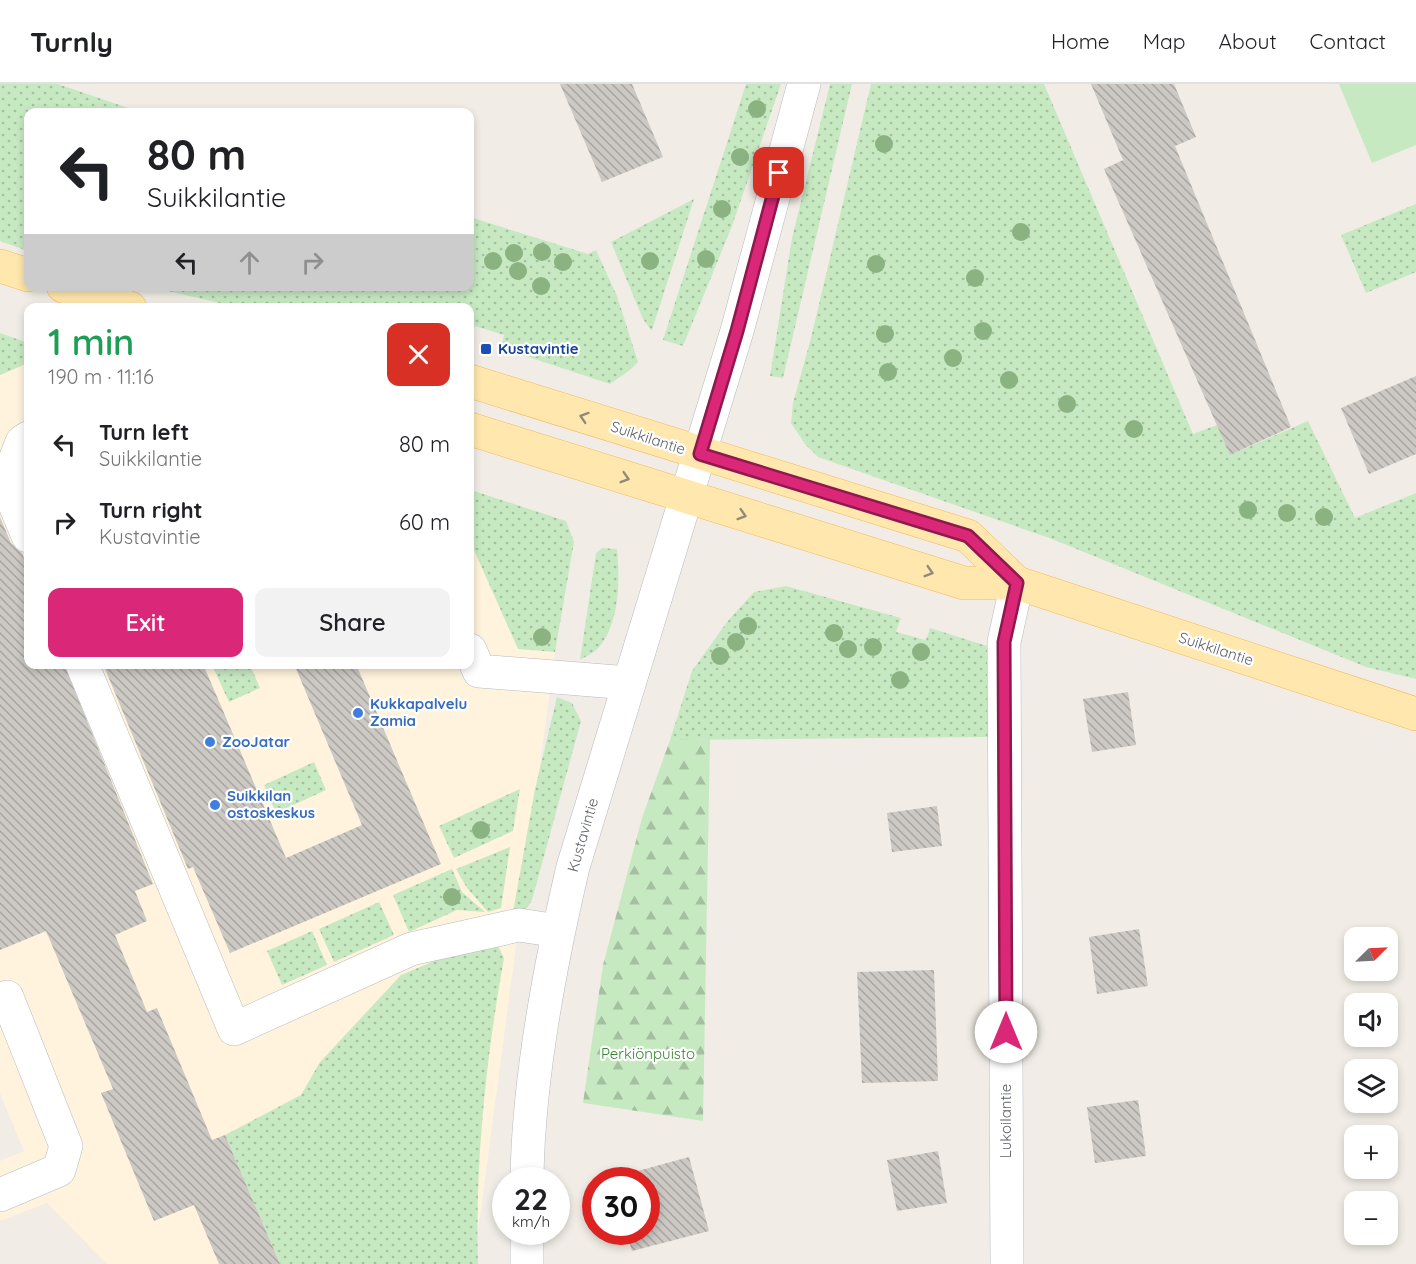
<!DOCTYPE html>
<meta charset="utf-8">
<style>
:root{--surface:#fff;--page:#f2f2f2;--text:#202124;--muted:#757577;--line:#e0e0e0;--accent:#db2777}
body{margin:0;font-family:Quicksand,sans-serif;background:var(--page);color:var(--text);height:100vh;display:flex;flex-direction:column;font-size:22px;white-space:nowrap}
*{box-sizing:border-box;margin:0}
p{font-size:20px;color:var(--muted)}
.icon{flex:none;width:33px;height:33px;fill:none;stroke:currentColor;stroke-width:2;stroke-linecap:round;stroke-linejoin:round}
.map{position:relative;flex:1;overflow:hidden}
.drawer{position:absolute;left:24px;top:219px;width:450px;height:366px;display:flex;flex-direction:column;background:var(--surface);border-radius:12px;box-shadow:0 3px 9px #0003}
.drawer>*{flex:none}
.guide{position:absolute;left:24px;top:24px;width:450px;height:183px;border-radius:12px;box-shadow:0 3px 9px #0003;background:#fff;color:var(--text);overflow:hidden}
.needle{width:39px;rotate:66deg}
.fabs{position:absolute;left:1344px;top:843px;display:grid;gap:12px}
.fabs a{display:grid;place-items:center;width:54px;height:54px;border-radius:12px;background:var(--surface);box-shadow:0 3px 9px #0003;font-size:30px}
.speed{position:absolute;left:492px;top:1083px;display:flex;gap:12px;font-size:30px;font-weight:700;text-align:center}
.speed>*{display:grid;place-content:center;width:78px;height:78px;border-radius:50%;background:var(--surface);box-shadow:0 3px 9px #0003;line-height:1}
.speed small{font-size:15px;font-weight:400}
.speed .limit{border:9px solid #d22;background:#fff;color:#111}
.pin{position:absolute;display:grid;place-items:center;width:51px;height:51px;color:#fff;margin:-26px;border-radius:12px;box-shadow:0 3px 9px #0006}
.me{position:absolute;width:66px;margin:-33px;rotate:0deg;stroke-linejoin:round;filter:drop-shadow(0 0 4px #0008)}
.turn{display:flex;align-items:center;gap:21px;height:126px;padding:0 24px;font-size:27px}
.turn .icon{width:78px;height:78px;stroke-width:2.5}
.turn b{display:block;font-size:42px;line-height:51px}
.lanes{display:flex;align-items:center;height:57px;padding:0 24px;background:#0003;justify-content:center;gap:30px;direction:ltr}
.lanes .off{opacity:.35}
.round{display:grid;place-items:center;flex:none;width:63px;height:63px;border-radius:12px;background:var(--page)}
.headline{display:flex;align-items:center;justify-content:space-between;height:102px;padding:0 24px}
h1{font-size:36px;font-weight:600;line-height:45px;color:#1e9e55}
.cta{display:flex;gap:12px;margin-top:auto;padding:12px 24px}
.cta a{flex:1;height:69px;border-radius:12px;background:var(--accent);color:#fff;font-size:24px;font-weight:600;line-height:69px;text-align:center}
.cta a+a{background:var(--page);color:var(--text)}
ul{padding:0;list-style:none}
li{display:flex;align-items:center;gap:18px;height:78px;padding:0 24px}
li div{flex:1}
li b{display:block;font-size:22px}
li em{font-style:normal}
header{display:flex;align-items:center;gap:36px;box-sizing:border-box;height:84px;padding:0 30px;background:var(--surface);border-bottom:2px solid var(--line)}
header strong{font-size:28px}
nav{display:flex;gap:33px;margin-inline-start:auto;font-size:21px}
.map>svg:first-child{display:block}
.commercial{fill:#fff3dd}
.green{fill:url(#green-dots)}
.forest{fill:url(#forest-firs)}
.pitch{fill:#c7e9c2}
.building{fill:url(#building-back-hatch)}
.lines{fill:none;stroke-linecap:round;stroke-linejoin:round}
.minor-casing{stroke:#b7babe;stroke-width:34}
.major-casing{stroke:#f9b757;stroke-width:34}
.minor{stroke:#fff;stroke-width:33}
.major{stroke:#ffe7ad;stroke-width:33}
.tree{fill:#8bb382}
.oneway{stroke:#8e8b7d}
.route-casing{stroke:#8e194d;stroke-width:15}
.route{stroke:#db2777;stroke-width:10}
.transit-dot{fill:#1a4fb4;stroke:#fff;stroke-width:2}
.shop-dot{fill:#3f7fe0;stroke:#fff;stroke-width:2}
.labels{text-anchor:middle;stroke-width:4.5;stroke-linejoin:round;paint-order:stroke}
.transit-label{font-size:15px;font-weight:bold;fill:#164399;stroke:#fff;text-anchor:start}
.street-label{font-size:15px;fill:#5e6368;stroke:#fff}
.shop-label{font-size:15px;font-weight:bold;fill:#366cbe;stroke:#fff;text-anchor:start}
.park-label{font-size:15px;fill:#378430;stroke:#fff}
</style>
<header>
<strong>Turnly</strong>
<nav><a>Home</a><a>Map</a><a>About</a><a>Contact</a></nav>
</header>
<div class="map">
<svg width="1416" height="1180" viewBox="0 0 1416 1180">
<defs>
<pattern id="green-dots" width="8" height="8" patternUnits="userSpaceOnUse" patternTransform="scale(1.5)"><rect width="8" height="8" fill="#c7e9c2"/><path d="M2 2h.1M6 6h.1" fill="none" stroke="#a5c0a1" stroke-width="1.8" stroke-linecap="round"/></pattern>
<pattern id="forest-firs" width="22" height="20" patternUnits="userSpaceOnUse" patternTransform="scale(1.5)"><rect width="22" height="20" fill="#c7e9c2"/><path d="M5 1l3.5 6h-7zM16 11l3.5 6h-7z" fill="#a5c0a1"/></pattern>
<pattern id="building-back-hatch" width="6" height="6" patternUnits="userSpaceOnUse" patternTransform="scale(1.5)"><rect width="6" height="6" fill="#ccc8c3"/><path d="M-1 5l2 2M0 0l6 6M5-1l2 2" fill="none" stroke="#a9a6a2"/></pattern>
</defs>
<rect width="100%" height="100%" fill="#f1ede6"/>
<polygon class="commercial" points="28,279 28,580 470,580 470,405 555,568 476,1163 477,1180 107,1180 47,1119 0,1137 0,1077 24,1067 0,1009 0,291"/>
<g class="green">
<polygon points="0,0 58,0 140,28 28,28 28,167 0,157"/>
<polygon points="746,0 781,0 732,142 683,262 663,256"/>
<polygon points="830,0 852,0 783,294 770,292 792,154"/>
<polygon points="871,0 1044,0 1193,350 1217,341 1230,371 1308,337 1355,434 1416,409 1416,595 1366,583 1052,455 818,373 805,360 791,339 793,319 811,254"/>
<polygon points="694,115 652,246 651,246 643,235 611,158"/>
<polygon points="1416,120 1416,188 1366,209 1341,151"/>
<polygon points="470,133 588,170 596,166 617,212 638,278 630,286 610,300 501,264 504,251 475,242 470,254 470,224 237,223 151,203 470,202"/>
<polygon points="0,249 28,259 28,279 0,291"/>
<polygon points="471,406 566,437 574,458 555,568 518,565 470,457"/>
<path d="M 602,464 L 617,465 C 620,495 620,537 600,562 C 596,568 586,572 580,576 L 596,469 Z"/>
<polygon points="786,502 901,534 896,548 926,556 930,544 987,562 988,653 670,656 692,587 727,538 754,508"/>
<polygon points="212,581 250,581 260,604 229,618"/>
<polygon points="557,613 572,619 581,637 532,816 527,824 513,828 535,705"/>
<polygon points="314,678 326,706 276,729 264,701"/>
<polygon points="520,705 513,747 454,774 439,742"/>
<polygon points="510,763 501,824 488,828 467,804 456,785"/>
<polygon points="452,785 462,808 485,828 457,826 409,848 393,811"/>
<polygon points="379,818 394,851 334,878 319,845"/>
<polygon points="312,847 327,881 282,901 267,867"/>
<path d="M 498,862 L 504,874 C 486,975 475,1077 478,1180 L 280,1180 L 225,1051 L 301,1011 L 320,978 L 401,891 L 453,869 Z"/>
</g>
<polygon class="forest" points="710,655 703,1037 583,1019 603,881 642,734 670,656"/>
<polygon class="pitch" points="1339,0 1416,0 1416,61 1372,79"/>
<g class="building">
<polygon points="560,0 632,0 663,73 602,98"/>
<polygon points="1091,0 1174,0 1196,53 1175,62 1291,343 1230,371 1104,85 1123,76"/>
<polygon points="1416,292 1416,370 1369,390 1341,324"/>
<polygon points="0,433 11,459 22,469 28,485 28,580 64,580 153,800 135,807 147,837 115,851 147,928 157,924 212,1056 225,1051 280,1180 219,1180 194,1121 154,1137 101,1009 113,1005 46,847 0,866"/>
<polygon points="103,580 203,580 286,774 362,741 294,580 356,580 441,780 230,869 193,783 188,785"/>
<polygon points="1128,608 1136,661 1092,668 1083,615"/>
<polygon points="937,722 942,762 892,768 887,729"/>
<polygon points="1139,845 1148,902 1097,910 1089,853"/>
<polygon points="934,886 938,997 862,999 857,888"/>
<polygon points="1138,1016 1146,1072 1095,1079 1087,1023"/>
<polygon points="938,1067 947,1119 897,1127 887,1076"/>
<polygon points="689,1073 709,1147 632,1167 626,1148 646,1148 646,1096 613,1096 612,1094"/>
</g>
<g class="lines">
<defs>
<g id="minor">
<polyline points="28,354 22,358 6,399 28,452"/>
<polyline points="470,566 479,587 629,599"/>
<polyline points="82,580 234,945 411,865 519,841 558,847"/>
<path d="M 527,1096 C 528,996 550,881 573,783 L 737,247 L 804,0"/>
<polyline points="0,1111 59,1086 66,1062 7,913"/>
<polyline points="527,1180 527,1148"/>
<polyline points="1007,1180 1004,558 1017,499"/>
</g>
<g id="major">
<polyline points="0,182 28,191"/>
<polyline points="63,202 130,224"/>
<polyline points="470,297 968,452 1017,499"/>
<polyline points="470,345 964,499 1017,499 1416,630"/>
</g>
</defs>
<use href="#minor" class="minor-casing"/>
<use href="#major" class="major-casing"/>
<use href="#minor" class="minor"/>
<use href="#major" class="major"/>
</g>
<g class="tree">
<circle cx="757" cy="25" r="9"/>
<circle cx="884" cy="60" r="9"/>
<circle cx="740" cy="73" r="9"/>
<circle cx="722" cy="125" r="9"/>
<circle cx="1021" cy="148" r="9"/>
<circle cx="542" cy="168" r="9"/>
<circle cx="514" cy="169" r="9"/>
<circle cx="706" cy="175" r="9"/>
<circle cx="493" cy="177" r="9"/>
<circle cx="650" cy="177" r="9"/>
<circle cx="563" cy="178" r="9"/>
<circle cx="876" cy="180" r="9"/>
<circle cx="518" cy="187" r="9"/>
<circle cx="975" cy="194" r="9"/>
<circle cx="541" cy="202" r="9"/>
<circle cx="983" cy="247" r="9"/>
<circle cx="885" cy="250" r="9"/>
<circle cx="953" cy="274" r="9"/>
<circle cx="888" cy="288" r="9"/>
<circle cx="1009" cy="296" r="9"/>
<circle cx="1067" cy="320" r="9"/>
<circle cx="1134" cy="345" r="9"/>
<circle cx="1248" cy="426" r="9"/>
<circle cx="1287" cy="429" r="9"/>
<circle cx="1324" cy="433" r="9"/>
<circle cx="748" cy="542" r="9"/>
<circle cx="834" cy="549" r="9"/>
<circle cx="542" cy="553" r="9"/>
<circle cx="736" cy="558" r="9"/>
<circle cx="873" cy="563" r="9"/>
<circle cx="848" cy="565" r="9"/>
<circle cx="921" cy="568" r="9"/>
<circle cx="720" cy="572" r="9"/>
<circle cx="900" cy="596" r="9"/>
<circle cx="481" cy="746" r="9"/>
<circle cx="452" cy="813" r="9"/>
</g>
<defs><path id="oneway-chevron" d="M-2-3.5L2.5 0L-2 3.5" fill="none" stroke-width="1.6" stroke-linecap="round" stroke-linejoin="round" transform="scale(1.5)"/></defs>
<g class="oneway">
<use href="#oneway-chevron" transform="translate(584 333) rotate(-162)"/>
<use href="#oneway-chevron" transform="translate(625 394) rotate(17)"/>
<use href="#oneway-chevron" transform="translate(742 431) rotate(17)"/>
<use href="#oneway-chevron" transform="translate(929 488) rotate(17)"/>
</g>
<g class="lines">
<defs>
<polyline id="route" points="779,89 737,247 700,370 968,452 1017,499 1004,558 1006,948"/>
</defs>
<use href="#route" class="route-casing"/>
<use href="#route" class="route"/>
</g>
<rect class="transit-dot" x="480" y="259" width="12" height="12" rx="3"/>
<g class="shop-dot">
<circle cx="358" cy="629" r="6"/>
<circle cx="210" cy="658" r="6"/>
<circle cx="215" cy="721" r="6"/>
</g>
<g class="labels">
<g class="transit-label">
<text x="498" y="270">Kustavintie</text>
</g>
<g class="street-label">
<text transform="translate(648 354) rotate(18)" y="5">Suikkilantie</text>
<text transform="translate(1216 565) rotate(18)" y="5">Suikkilantie</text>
<text transform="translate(583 751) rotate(-74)" y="5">Kustavintie</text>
<text transform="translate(1006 1037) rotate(-90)" y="5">Lukoilantie</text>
</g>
<g class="shop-label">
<text x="370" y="625">Kukkapalvelu<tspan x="370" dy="17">Zamia</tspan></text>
<text x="222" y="663">ZooJatar</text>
<text x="227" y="717">Suikkilan<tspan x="227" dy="17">ostoskeskus</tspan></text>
</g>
<g class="park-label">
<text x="648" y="975">Perkiönpuisto</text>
</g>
</g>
</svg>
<div class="fabs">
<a><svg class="needle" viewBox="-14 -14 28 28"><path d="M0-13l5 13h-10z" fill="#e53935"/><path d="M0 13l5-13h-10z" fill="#757577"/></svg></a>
<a><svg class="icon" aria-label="sound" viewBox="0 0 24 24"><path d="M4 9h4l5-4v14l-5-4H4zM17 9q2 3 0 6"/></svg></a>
<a><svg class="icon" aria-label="layers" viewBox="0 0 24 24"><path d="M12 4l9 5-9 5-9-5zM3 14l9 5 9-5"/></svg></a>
<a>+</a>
<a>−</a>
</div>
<div class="speed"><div>22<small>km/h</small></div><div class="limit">30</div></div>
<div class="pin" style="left:779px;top:89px;background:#d93025"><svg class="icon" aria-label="arrive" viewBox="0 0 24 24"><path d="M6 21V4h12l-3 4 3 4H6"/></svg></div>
<svg class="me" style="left:1006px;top:948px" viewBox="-20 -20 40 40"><circle r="19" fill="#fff"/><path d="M0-13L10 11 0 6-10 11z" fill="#db2777"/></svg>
<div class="guide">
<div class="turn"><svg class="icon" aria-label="left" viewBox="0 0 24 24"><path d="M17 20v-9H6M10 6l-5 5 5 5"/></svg><div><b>80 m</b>Suikkilantie</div></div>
<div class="lanes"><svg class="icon" aria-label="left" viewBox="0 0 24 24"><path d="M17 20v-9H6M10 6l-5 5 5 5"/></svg><svg class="icon off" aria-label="ahead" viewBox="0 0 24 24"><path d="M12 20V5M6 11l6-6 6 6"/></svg><svg class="icon off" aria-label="right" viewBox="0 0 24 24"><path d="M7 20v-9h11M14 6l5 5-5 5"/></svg></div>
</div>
<section class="drawer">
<div class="headline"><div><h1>1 min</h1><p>190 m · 11:16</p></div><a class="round" style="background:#d93025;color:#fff"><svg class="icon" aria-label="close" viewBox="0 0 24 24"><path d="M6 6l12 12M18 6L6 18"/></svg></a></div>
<ul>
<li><svg class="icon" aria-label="left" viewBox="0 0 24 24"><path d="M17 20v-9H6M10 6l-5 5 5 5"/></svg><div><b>Turn left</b><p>Suikkilantie</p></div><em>80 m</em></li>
<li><svg class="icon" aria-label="right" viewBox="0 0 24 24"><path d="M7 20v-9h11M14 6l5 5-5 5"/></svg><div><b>Turn right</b><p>Kustavintie</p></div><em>60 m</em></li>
</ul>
<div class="cta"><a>Exit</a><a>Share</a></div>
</section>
</div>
